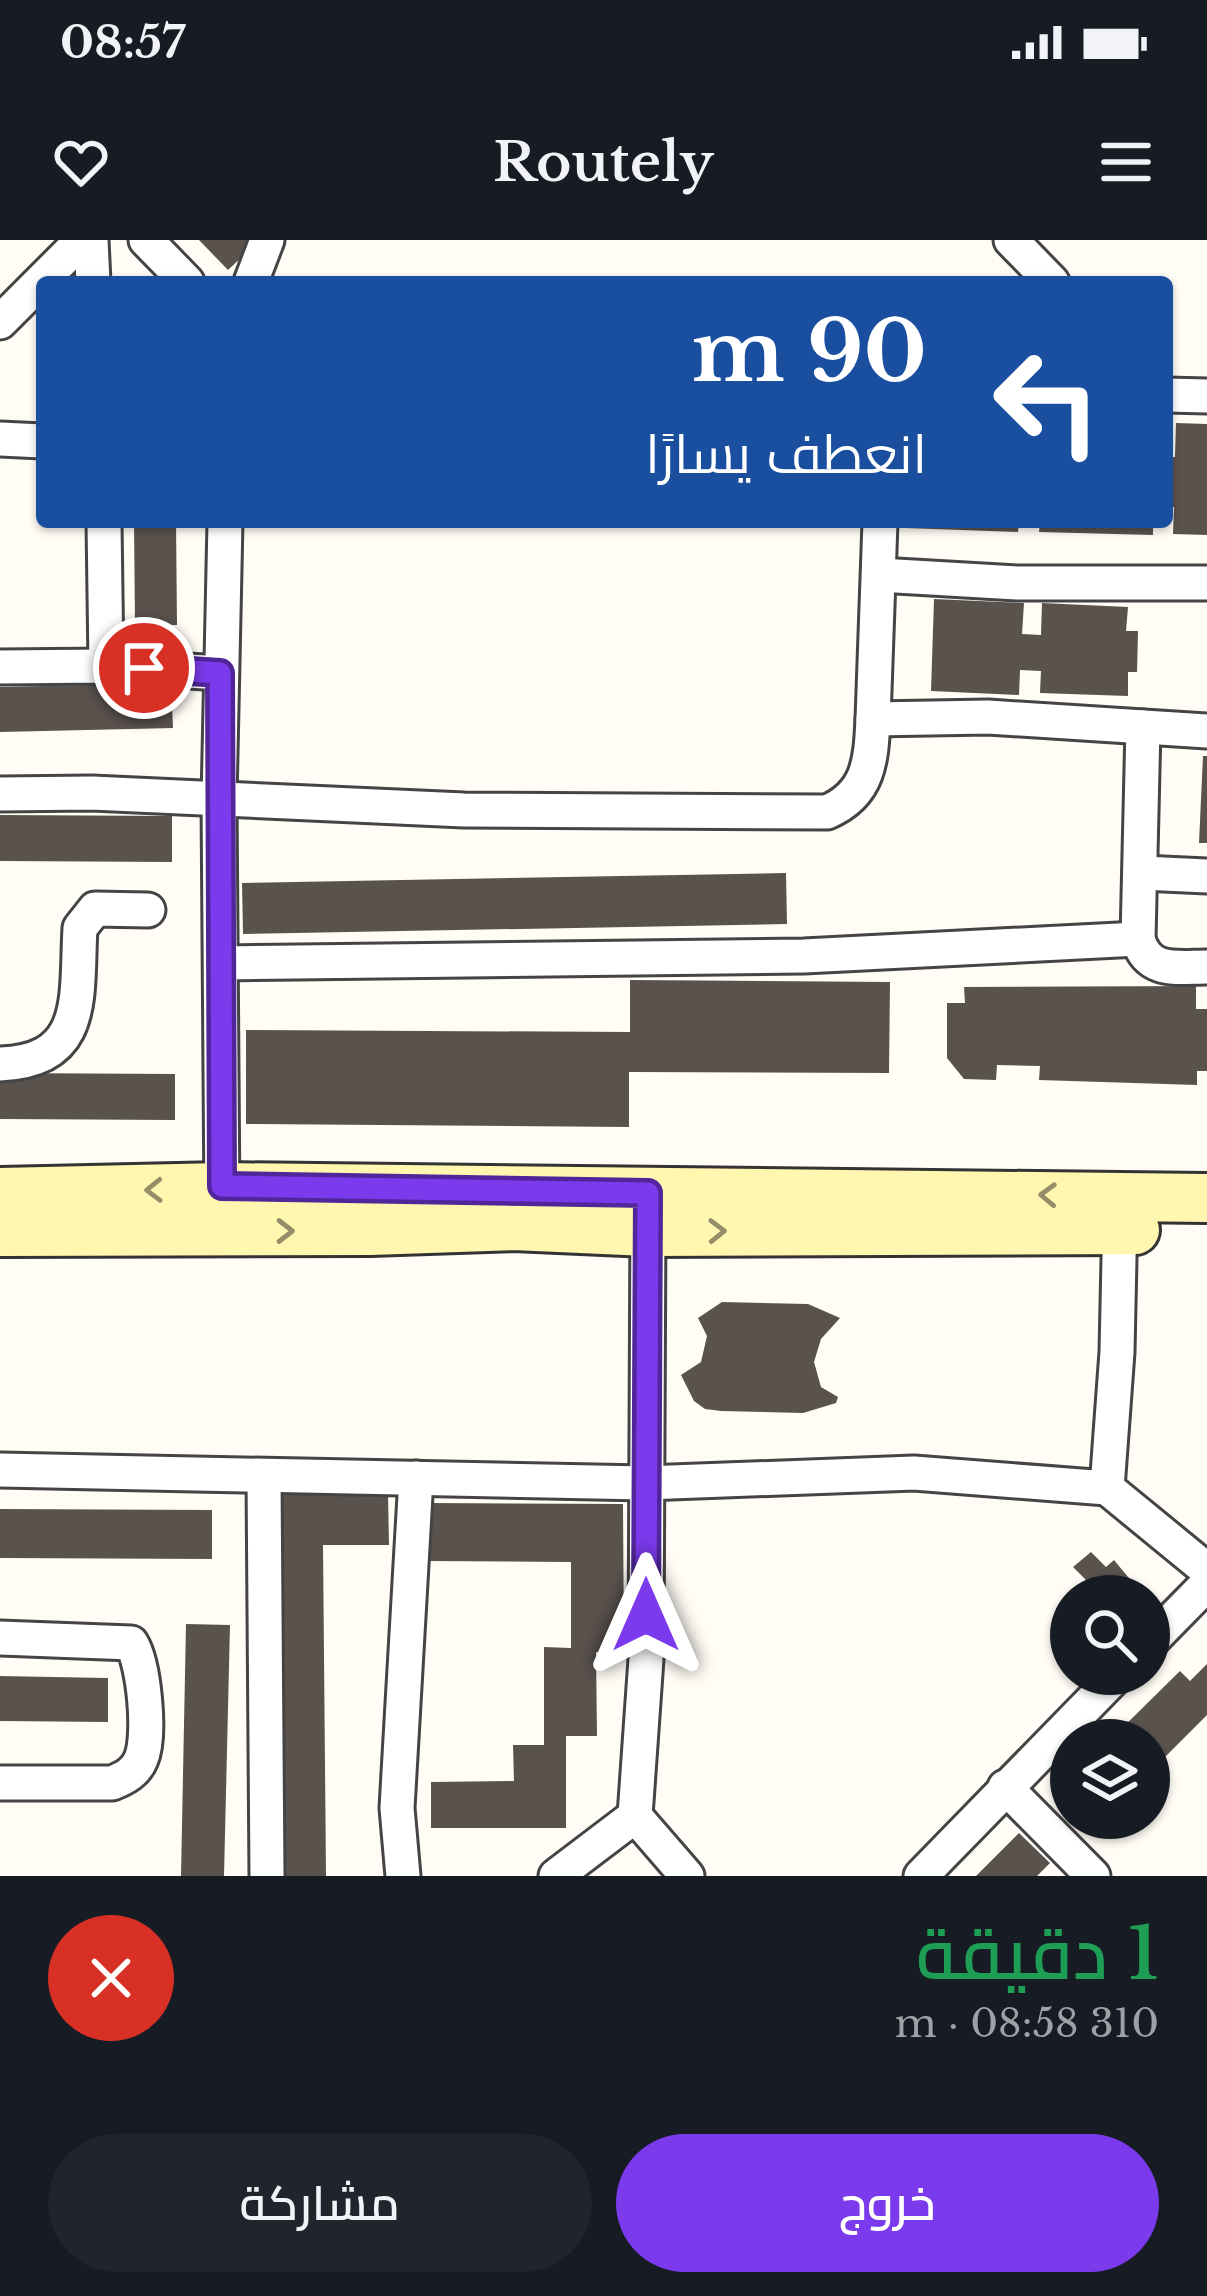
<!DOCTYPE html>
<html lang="ar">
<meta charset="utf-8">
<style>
:root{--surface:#171b24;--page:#20242c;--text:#f1f3f6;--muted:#9ea1a6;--accent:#7c3aed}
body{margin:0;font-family:"Libre Baskerville",Cairo,serif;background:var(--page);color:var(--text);direction:rtl;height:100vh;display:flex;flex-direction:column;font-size:45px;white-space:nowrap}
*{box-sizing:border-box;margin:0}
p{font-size:39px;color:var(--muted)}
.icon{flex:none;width:66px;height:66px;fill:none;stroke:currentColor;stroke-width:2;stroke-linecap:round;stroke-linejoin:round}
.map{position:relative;height:1636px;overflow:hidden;direction:ltr}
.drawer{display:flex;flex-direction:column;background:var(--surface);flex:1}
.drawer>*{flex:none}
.top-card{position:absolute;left:36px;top:36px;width:1137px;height:252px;border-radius:12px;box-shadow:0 3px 9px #0004;direction:rtl;background:#1a4fa0;color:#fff;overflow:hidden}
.controls{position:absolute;left:1050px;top:1335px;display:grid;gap:24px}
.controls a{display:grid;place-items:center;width:120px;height:120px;border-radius:50%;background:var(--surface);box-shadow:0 3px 9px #0004;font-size:60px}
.pin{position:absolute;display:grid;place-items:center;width:102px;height:102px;color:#fff;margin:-51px;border:6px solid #fff;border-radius:50%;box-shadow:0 3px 12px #0007}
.me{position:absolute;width:132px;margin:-66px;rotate:0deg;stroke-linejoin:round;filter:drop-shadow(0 0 9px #0008)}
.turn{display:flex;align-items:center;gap:42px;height:252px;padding:0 48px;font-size:54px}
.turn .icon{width:156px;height:156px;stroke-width:2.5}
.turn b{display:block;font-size:84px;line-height:102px}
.round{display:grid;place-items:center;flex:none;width:126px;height:126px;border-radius:63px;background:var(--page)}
.head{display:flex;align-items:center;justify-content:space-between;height:204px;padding:0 48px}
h1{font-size:72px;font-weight:600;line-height:90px;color:#1e9e55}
.primary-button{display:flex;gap:24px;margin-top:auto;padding:24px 48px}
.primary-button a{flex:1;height:138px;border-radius:72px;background:var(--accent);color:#fff;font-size:48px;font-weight:600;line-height:138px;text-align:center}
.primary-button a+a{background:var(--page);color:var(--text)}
.status{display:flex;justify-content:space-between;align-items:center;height:84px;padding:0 60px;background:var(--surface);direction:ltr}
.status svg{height:33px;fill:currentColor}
header{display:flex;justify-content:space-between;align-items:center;height:156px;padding:0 48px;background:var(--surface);font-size:54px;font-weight:600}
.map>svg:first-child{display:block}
.building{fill:#5a524d}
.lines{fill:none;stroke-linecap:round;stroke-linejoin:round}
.street-casing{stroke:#444;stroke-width:39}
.secondary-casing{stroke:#333;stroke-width:54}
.street{stroke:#fff;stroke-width:33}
.secondary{stroke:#fff6b0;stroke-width:48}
.oneway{stroke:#948f68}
.route-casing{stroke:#51269a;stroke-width:30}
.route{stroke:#7c3aed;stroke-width:21}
</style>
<div class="status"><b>08:57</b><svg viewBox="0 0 49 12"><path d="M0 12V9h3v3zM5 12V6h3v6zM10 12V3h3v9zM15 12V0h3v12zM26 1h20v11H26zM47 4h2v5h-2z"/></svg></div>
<header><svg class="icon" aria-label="menu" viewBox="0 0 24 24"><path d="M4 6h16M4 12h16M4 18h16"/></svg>Routely<svg class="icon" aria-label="heart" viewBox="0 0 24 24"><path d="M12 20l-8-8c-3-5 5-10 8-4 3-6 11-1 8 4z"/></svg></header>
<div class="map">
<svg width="1207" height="1636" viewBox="0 0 1207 1636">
<rect width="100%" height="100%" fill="#fffdf5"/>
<g class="building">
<polygon points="199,0 260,0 228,30"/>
<polygon points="1176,183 1207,184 1207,295 1173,294 1174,267 1167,267 1167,217 1175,217"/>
<polygon points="134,282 176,282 177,385 135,385"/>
<polygon points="905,282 1019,282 1018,292 905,288"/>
<polygon points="1040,282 1153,282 1153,295 1039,292"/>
<polygon points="934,359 1024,363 1022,394 1041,395 1042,363 1128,367 1126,391 1138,391 1137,432 1128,432 1128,456 1040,453 1041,431 1020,430 1019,455 931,451"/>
<polygon points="171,443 173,488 0,492 0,447"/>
<polygon points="1203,516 1207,516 1207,603 1199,603"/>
<polygon points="0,575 172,576 172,622 0,621"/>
<polygon points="786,633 787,684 243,694 242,643"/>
<polygon points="630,740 890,742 889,833 629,832 629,887 246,884 246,790 630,792"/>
<polygon points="1196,746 1196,769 1207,769 1207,831 1197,831 1197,845 1039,840 1040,826 997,825 996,840 964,839 947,818 947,763 965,763 964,747"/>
<polygon points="0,833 175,834 175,880 0,879"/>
<polygon points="722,1062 808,1064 840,1078 821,1099 814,1122 821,1147 838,1157 836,1163 803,1173 721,1171 705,1169 694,1161 681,1135 701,1122 707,1096 698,1078"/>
<polygon points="388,1253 389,1305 323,1305 326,1636 283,1636 279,1254"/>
<polygon points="426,1263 623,1264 624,1412 596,1412 597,1496 566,1496 566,1588 431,1588 431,1542 514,1541 513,1505 544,1505 544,1407 571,1408 571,1322 426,1321"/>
<polygon points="0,1269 212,1270 212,1319 0,1318"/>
<polygon points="1091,1312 1106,1327 1114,1320 1133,1343 1121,1356 1102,1356 1073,1327"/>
<polygon points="186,1384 230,1385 224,1636 181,1636"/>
<polygon points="1207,1424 1207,1475 1149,1533 1149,1500 1110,1500 1180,1431 1190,1441"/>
<polygon points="0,1436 108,1438 108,1482 0,1481"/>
<polygon points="1019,1593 1050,1623 1037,1636 976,1636"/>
</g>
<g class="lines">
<defs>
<g id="street">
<polyline points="91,0 93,42"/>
<polyline points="146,0 187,42"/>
<polyline points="1011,0 1052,42"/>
<polyline points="251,42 267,0"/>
<polyline points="0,82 82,0"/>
<polyline points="1167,155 1207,156"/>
<polyline points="0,199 42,201"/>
<polyline points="104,282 106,426"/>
<polyline points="880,282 873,479 988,477 1207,491"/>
<polyline points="879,335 1017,343 1207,343"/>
<polyline points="0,427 106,426 221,433"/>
<path d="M 1143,487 L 1138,699 C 1148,734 1177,727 1207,727"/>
<path d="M 0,554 L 92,553 L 464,570 L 827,572 C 869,554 871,521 873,479"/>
<polyline points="1142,633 1207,636"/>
<polyline points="222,723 804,716 1138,699"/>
<path d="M 0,824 C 88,821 76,756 80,688 L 95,669 L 148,670"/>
<polyline points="222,965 219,560 225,282"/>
<polyline points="1120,971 1117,1112 1107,1248 1207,1330"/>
<polyline points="648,973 646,1419 635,1576 687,1636"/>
<polyline points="0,1230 645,1243 914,1233 1107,1248"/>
<polyline points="264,1238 267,1636"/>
<path d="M 0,1398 L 131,1403 C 144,1423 151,1496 141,1519 C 136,1532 125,1538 112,1543 L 0,1543"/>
<polyline points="1149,1403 1207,1344"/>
<polyline points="1005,1547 1093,1636"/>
<polyline points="403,1636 397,1568 416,1238"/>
<polyline points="556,1636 635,1576"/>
<polyline points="921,1636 1118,1434"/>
</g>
<g id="secondary">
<polyline points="0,952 222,947 1207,958"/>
<polyline points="0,992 370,991 514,986 648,992 1135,990"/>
</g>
</defs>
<use href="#street" class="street-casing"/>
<use href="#secondary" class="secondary-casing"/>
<use href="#street" class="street"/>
<use href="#secondary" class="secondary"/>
</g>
<defs><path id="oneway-chevron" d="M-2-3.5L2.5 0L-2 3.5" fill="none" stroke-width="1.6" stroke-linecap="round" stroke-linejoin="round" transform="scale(3)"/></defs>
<g class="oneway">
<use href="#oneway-chevron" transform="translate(154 950) rotate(179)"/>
<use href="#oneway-chevron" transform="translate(1048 955) rotate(-178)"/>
<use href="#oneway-chevron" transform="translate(285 991)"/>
<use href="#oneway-chevron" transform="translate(717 991) rotate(-1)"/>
</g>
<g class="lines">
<defs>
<polyline id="route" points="144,428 220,433 222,946 648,953 646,1375"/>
</defs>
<use href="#route" class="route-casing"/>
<use href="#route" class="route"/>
</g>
</svg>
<div class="controls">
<a><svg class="icon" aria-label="search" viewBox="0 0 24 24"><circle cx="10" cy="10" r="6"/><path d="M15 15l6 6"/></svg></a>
<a><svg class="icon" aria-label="layers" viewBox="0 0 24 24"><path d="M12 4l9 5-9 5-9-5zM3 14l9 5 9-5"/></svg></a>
</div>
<div class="pin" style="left:144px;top:428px;background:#d93025"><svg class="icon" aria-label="arrive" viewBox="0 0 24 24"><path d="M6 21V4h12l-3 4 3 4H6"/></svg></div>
<svg class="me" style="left:646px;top:1375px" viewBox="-20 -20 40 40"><path d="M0-17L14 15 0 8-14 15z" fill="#7c3aed" stroke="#fff" stroke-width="4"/></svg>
<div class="top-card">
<div class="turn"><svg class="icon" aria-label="left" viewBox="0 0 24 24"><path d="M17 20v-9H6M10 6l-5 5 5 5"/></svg><div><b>90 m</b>انعطف يسارًا</div></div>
</div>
</div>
<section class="drawer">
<div class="head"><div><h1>1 دقيقة</h1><p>310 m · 08:58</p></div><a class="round" style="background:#d93025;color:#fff"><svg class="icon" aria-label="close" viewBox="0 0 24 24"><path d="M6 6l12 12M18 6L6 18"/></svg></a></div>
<div class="primary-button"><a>خروج</a><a>مشاركة</a></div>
</section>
